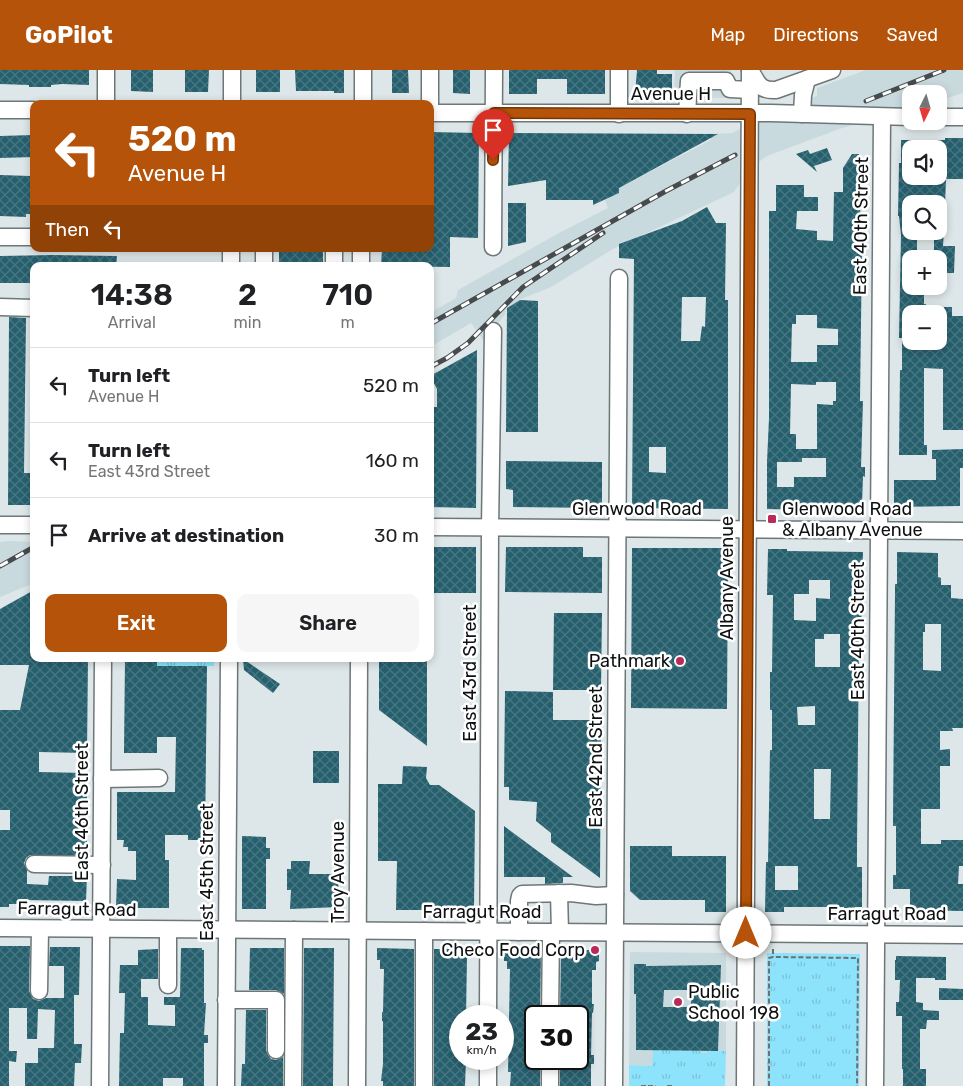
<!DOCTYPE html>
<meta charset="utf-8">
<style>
:root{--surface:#fff;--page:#f6f6f6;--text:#202124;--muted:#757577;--line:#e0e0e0;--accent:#b45309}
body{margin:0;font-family:Rubik,sans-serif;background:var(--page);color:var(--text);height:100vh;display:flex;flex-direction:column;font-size:19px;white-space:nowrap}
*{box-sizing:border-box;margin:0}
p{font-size:16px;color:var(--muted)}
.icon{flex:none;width:28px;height:28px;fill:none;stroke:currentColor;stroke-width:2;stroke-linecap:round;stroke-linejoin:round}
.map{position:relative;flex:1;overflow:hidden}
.panel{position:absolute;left:30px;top:192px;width:404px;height:400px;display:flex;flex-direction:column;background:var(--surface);border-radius:10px;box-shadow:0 2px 8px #0003}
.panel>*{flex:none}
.banner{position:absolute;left:30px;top:30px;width:404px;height:152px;border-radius:10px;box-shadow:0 2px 8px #0003;background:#b45309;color:#fff;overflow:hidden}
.needle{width:32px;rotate:185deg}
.fabs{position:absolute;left:902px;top:15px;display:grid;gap:10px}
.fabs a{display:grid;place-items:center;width:45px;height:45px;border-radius:10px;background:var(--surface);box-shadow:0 2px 8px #0003;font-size:25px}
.speed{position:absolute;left:449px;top:935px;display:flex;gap:10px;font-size:25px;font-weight:700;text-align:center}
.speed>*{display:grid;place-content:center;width:65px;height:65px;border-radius:50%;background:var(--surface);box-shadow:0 2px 8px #0003;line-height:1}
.speed small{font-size:12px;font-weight:400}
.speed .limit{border:2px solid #111;border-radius:8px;background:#fff;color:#111}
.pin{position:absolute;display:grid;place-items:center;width:42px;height:42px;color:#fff;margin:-51px -21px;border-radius:50% 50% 50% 0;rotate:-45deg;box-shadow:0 0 5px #0007}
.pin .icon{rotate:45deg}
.me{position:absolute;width:55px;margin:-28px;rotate:0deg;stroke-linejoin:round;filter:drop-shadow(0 0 4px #0008)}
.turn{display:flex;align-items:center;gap:18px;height:105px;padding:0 15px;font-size:22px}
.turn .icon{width:65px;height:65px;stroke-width:2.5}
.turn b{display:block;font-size:35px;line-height:42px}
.then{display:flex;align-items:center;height:48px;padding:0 15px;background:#0003;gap:10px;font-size:19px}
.eta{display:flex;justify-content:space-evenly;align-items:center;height:85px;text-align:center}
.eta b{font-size:30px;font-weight:600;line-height:35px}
.button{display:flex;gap:10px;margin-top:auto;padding:10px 15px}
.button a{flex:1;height:58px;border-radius:10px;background:var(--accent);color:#fff;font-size:20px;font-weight:600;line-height:58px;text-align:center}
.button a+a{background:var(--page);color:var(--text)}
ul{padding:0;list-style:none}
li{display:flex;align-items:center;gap:15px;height:75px;padding:0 15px;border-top:1px solid var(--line)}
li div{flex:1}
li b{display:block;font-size:19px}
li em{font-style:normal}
header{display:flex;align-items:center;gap:30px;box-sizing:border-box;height:70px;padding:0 25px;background:var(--accent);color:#fff}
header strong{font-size:24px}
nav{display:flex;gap:28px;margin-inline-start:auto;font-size:18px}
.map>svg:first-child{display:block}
.built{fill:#c9dadf}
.park{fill:url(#park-tufts)}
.building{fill:url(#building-cross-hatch);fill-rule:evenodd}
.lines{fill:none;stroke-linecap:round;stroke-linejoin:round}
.minor-casing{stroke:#6e7678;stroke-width:19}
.path{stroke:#6c7274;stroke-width:2;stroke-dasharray:5 2.5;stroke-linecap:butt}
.minor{stroke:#fff;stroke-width:16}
.rail-casing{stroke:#474b4d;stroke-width:5}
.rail{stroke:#fff;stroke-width:3;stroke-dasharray:9;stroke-linecap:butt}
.route-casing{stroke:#753606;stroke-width:12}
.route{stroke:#b45309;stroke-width:9}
.poi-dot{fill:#b92a58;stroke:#fff;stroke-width:2}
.labels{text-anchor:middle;stroke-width:5;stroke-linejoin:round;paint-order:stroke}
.street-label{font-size:18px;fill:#0e1112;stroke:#fff}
.poi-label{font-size:18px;fill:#0e1112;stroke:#fff;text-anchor:start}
</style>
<header>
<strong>GoPilot</strong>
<nav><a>Map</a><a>Directions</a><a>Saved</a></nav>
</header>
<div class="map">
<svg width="963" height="1016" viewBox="0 0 963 1016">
<defs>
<pattern id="park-tufts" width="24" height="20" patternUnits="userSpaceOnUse" patternTransform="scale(1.25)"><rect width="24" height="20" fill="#8de3fb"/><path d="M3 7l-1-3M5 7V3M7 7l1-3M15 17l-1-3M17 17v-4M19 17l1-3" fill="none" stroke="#78c2d6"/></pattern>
<pattern id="building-cross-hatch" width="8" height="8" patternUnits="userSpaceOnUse" patternTransform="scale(1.25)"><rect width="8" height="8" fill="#25606f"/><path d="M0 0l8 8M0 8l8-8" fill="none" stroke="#4a7681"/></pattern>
</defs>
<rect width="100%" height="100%" fill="#dde6e8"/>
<g class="built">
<polygon points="675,0 731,0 731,28 674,27"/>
<polygon points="866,0 963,0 963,23 939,31 939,24 911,24 911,38 839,59 767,86 749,99 734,122 613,179 551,217 521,229 507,238 504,246 484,271 471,253 430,277 430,243 456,228 458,220 559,163 608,138 605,130 619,123 619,118 711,70 711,64 732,63 771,43 817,26 817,18"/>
<polygon points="9,471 34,472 34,513 0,527 0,472"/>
<polygon points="630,882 726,883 726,981 707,981 707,983 701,983 701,981 653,980 653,996 629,995"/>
</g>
<g class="park">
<rect x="157" y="589" width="57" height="7"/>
<polygon points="767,883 860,884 859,1016 767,1016"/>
<polygon points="653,980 701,981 702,983 707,983 707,981 726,981 725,1016 629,1016 629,995 652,996"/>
</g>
<g class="building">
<polygon points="0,0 89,0 89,15 62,14 51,15 51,17 29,17 29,15 0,14"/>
<polygon points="131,0 153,0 153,22 131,21"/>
<polygon points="185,0 209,0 208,22 185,22"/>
<rect x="256" y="0" width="24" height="22"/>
<polygon points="295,0 344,0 344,23 334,23 334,21 296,21"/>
<polygon points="392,0 408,0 409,23 392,23"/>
<polygon points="453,0 470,0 470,24 453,23"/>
<polygon points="509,0 605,0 605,24 567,24 567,9 537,9 537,24 509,24"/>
<polygon points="637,0 657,0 657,4 672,4 672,24 635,24"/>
<polygon points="430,62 479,63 478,168 450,167 450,197 381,196 382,179 430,179"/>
<polygon points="509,63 718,64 619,118 619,123 593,135 593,130 546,130 546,110 508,116"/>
<polygon points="34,65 34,87 0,88 0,66"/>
<path d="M 945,68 L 963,68 L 963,109 L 946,109 L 945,134 L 911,134 L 911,161 L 917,161 L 917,189 L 911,189 L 911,218 L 919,220 L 920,224 L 924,224 L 924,234 L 926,234 L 926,244 L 911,244 L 911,276 L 931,276 L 933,271 L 939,271 L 939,263 L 943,263 L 944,237 L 952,237 L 952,246 L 963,246 L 963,360 L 943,360 L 943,299 L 924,298 L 924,375 L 927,375 L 927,385 L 899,385 L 900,300 L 902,300 L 902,268 L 899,268 L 901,165 L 899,146 L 898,146 L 899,93 L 901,93 L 901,70 L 945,70 ZM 911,79 L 939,79 L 939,106 L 911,106 Z"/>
<polygon points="827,78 832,90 814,96 817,102 796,84 808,80 810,84"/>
<path d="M 852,84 L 859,84 L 858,123 L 862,123 L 859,155 L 859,174 L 862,174 L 860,331 L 863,331 L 861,397 L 865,397 L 865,407 L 863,406 L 862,436 L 807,435 L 807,440 L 767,439 L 767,392 L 769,348 L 769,141 L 776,141 L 776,115 L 804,115 L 804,127 L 818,127 L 818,141 L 797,141 L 796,159 L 817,161 L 817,170 L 833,171 L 834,122 L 843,122 L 843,98 ZM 796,245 L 817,245 L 817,258 L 838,259 L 838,275 L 817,275 L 817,292 L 791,292 L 792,254 L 796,254 ZM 816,312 L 836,312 L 836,331 L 833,331 L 833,335 L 817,334 L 817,379 L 796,379 L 796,364 L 790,364 L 791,314 L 816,315 ZM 802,388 L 826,388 L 826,407 L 794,407 L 794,417 L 777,417 L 777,392 L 802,392 Z"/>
<polygon points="0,105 30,106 30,129 34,129 34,144 26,144 26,147 0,146"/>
<polygon points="508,133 526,133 526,172 508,176"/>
<path d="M 707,137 L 716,153 L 726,153 L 725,230 L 728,230 L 728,439 L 632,438 L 634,189 L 619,188 L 619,174 L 682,151 ZM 682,227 L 706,227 L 705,257 L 702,256 L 700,271 L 681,271 ZM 649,377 L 666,377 L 666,403 L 649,402 Z"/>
<polygon points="934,161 944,161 943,176 955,176 954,203 939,203 939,189 934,189"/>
<rect x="279" y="179" width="44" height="17"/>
<polygon points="53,185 117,186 116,196 34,196 34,204 30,204 30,213 0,213 0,186"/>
<polygon points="520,230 538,231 538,362 506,362 507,238"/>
<polygon points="9,247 26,248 24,403 34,403 34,435 8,435"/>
<polygon points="477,280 476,438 430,437 430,337 437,337 437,319 430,306"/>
<polygon points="963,379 963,398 960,398 960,436 894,437 894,410 936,410 936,389 932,389 932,380"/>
<polygon points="506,391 602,392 602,438 513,437 513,420 506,419"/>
<rect x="430" y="477" width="46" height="46"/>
<polygon points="506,477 583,477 583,487 602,487 602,523 505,522"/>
<polygon points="632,478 728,478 727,639 631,638"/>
<path d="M 768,479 L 787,479 L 787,481 L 863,482 L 861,564 L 859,564 L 857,777 L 857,797 L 862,797 L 862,837 L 855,837 L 855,838 L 844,838 L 844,837 L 784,837 L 784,842 L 765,842 L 766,792 L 768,792 L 770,680 L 772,680 L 772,640 L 770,640 L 770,602 L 772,602 L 773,525 L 767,525 ZM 809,510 L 830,510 L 830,529 L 816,528 L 816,551 L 794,550 L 794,524 L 809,524 ZM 824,564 L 840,564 L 840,597 L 815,597 L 815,569 L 824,569 ZM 815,636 L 815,655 L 798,655 L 797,637 ZM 814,699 L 831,699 L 830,749 L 814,749 ZM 775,796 L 798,796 L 798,820 L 775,820 Z"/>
<path d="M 897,482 L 938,483 L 938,507 L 941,508 L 941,515 L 951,515 L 951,528 L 963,529 L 963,658 L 952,658 L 953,661 L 940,661 L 940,680 L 950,679 L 950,696 L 940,696 L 940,739 L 921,739 L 921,774 L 941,774 L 941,770 L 963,770 L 963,796 L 959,796 L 958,814 L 963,814 L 963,841 L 910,840 L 910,819 L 893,819 L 893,805 L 896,805 L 896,756 L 893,756 L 893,748 L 895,523 L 895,514 L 897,514 ZM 925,554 L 941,554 L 941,601 L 923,600 L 923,562 L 925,562 Z"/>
<polygon points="34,520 34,589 88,589 87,683 39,682 39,702 87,703 87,785 30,785 26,788 24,793 27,800 27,814 48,815 49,806 87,806 86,831 24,830 24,834 9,834 9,837 0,837 0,760 10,760 10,740 0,740 0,640 20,640 29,595 0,595 0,539"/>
<polygon points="554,543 602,543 601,620 553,620"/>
<polygon points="125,589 157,589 157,596 207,596 205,770 188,770 188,765 165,765 165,790 169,790 169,838 116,838 117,809 136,810 136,781 128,781 128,777 123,777 124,770 117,770 117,722 175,722 176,667 157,667 157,683 124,683"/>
<polygon points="243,589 280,614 273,623 244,600"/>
<polygon points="379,589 427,589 427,676 379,640"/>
<polygon points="505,621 553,622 553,650 601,650 600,808 551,772 551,763 536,751 537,732 509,730 509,717 504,717"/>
<rect x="313" y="681" width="26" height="32"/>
<polygon points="403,696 427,697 426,708 430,715 439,715 475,741 474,840 396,840 397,791 378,791 378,714 402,714"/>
<polygon points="504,756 535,779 573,807 563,807 563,813 545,814 545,807 504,807"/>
<polygon points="242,766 266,767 266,778 270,778 270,789 266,789 266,839 242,839"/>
<polygon points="630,776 672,776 672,786 726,786 726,842 705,842 705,830 640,830 630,821"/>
<polygon points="291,791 310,791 309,804 338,804 339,837 290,839 291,820 287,820 287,799 291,799"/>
<polygon points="0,876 30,876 29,921 33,929 39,931 46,928 64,928 64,896 49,896 50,877 80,877 79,925 74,925 74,974 82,974 81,993 75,993 74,1016 25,1016 25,993 38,993 38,978 54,978 55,940 38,939 37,969 27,969 27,938 9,938 9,981 17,981 16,992 9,991 9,1016 0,1016"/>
<polygon points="181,878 202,878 202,880 204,880 204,933 206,933 204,965 208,965 208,973 204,973 204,1016 183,1016 183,1008 163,1008 163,1016 119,1016 120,963 124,963 125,923 119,923 120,895 138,895 138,880 158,879 158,909 141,909 141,927 148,927 148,955 175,956 175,935 164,935 164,927 180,927"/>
<polygon points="250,878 284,878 284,924 276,920 249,920"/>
<polygon points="304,878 334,878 333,1016 303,1016"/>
<polygon points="377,878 414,879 414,1016 383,1016 383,1011 381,1011 383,994 383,951 382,951 382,942 383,942 384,899 380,899 380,890 377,890"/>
<polygon points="434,879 469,879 469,888 467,888 466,946 460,946 460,989 466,989 465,1016 434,1016"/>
<polygon points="504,879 541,880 540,946 532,946 532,950 528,949 527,989 540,989 540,1016 510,1016 511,1002 508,1002 510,899 507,899 507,891 504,891"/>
<polygon points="561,880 599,880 599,891 596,892 596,900 592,900 592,934 594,934 593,943 592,943 591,985 594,985 594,994 591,994 591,1016 560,1016 560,989 578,989 578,946 560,946"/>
<polygon points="896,886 946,887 946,910 935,910 935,908 916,908 916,932 923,933 923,940 939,941 939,950 927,950 926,959 920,959 920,999 926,999 926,1016 903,1016 903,999 902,999 902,946 896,946 896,932 899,932 900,910 895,910 895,890 896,890"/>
<path d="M 634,894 L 646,894 L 646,896 L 721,895 L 718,981 L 636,980 L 636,924 L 634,924 ZM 664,920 L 691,920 L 691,937 L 663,937 Z"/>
<polygon points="939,918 963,919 963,930 939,930"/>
<polygon points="246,940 266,940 266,980 268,985 271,989 276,990 283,987 283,1016 241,1016 242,994 245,994"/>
</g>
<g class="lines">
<defs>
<g id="minor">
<polyline points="430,0 430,43"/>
<path d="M 750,0 C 758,13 759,21 776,20 L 832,0"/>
<polyline points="106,34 106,0"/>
<polyline points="232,34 232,0"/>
<polyline points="363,34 363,0"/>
<polyline points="0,40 34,40"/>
<polyline points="430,43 771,43 911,47"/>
<polyline points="619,44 619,0"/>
<polyline points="687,44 689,11 726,11 730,19 750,20"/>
<polyline points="802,44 803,25 807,9"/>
<polyline points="939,47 963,47"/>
<polyline points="0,167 34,167"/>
<polyline points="493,177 494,0"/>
<polyline points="264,179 264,196"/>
<polyline points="231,196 231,179"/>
<polyline points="334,196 334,179"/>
<polyline points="361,196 361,179"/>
<polyline points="0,237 34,238"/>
<polyline points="0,455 34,455"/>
<polyline points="430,457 963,461"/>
<polyline points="102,709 159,708"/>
<polyline points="34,794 102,795"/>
<polyline points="559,823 560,862"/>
<polyline points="0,858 963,865"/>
<polyline points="168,860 168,915"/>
<polyline points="519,862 519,831 520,826 522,824 571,823 596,826 615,825"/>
<polyline points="39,921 40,859"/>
<polyline points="226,930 276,930 276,980"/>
<polyline points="488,946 490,458 493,261"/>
<polyline points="550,946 551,862"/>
<polyline points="100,1016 103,589"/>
<polyline points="226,1016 229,589"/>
<polyline points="293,1016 294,860"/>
<polyline points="357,1016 359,589"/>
<polyline points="424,1016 424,861"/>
<polyline points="488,1016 488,989"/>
<polyline points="550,1016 550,989"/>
<polyline points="614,1016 619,208"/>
<polyline points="745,1016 750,0"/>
<polyline points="875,1016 882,47"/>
</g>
</defs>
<use href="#minor" class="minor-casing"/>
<g class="path">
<polyline points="773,879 773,887"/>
<polyline points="641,1016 649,1016"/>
<polyline points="648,1016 656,1016"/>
<polyline points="667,1016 672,1016"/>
<polyline points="769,1016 769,888 773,887 858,888 857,1016"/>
</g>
<use href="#minor" class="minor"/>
<defs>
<g id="rail">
<polyline points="866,31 944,0"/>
<polyline points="430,254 666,121 735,85"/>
<polyline points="430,297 447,288 468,273 523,217 603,163"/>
<polyline points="0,496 34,477"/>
</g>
</defs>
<use href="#rail" class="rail-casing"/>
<use href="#rail" class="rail"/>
</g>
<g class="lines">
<defs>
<polyline id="route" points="493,90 494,43 750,44 746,863"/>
</defs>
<use href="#route" class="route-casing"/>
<use href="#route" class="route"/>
</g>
<g class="poi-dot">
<rect x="767" y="444" width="10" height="10" rx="2.5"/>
<circle cx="680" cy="591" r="5"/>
<circle cx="595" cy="880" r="5"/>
<circle cx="678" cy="932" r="5"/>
</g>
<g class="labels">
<g class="street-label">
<text x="671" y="30">Avenue H</text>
<text transform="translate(861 156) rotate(-89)" y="6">East 40th Street</text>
<text x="637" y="445">Glenwood Road</text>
<text transform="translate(727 508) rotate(-90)" y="6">Albany Avenue</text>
<text transform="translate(858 561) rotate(-90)" y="6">East 40th Street</text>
<text transform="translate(470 603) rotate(-90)" y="6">East 43rd Street</text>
<text transform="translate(596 687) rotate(-90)" y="6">East 42nd Street</text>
<text transform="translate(82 742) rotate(-90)" y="6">East 46th Street</text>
<text transform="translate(207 802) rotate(-90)" y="6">East 45th Street</text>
<text transform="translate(338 802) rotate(-90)" y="6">Troy Avenue</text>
<text transform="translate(77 839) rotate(1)" y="6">Farragut Road</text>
<text x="482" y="848">Farragut Road</text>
<text x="887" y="850">Farragut Road</text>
</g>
<g class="poi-label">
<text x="782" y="445">Glenwood Road<tspan x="782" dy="21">&amp; Albany Avenue</tspan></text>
<text x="670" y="597" text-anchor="end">Pathmark</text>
<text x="585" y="886" text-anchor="end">Checo Food Corp</text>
<text x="688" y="928">Public<tspan x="688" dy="21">School 198</tspan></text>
</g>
</g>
</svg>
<div class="fabs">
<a><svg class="needle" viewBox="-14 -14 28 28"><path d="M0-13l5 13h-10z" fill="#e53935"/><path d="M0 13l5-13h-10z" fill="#757577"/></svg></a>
<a><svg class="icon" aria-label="sound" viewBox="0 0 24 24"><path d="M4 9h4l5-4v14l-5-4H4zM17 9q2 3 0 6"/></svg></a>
<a><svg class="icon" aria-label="search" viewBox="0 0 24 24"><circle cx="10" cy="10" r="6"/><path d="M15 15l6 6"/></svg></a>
<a>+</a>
<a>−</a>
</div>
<div class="speed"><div>23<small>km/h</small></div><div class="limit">30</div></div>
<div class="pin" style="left:493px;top:90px;background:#d93025"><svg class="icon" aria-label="arrive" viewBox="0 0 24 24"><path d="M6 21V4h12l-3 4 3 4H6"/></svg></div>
<svg class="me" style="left:746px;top:863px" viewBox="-20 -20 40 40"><circle r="19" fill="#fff"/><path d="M0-13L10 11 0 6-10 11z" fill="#b45309"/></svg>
<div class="banner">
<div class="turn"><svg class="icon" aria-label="left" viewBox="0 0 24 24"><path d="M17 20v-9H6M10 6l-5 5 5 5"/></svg><div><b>520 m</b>Avenue H</div></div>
<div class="then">Then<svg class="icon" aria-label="left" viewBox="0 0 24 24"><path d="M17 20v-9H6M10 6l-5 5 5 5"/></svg></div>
</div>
<section class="panel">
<div class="eta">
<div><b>14:38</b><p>Arrival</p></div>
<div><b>2</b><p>min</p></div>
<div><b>710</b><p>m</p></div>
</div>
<ul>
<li><svg class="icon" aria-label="left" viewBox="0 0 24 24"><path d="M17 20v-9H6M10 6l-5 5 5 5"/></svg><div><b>Turn left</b><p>Avenue H</p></div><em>520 m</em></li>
<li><svg class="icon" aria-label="left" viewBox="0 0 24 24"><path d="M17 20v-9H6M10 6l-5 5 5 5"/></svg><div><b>Turn left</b><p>East 43rd Street</p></div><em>160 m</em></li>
<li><svg class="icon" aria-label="arrive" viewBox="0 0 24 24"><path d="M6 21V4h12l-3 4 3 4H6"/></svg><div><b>Arrive at destination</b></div><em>30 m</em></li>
</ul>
<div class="button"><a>Exit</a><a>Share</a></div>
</section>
</div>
